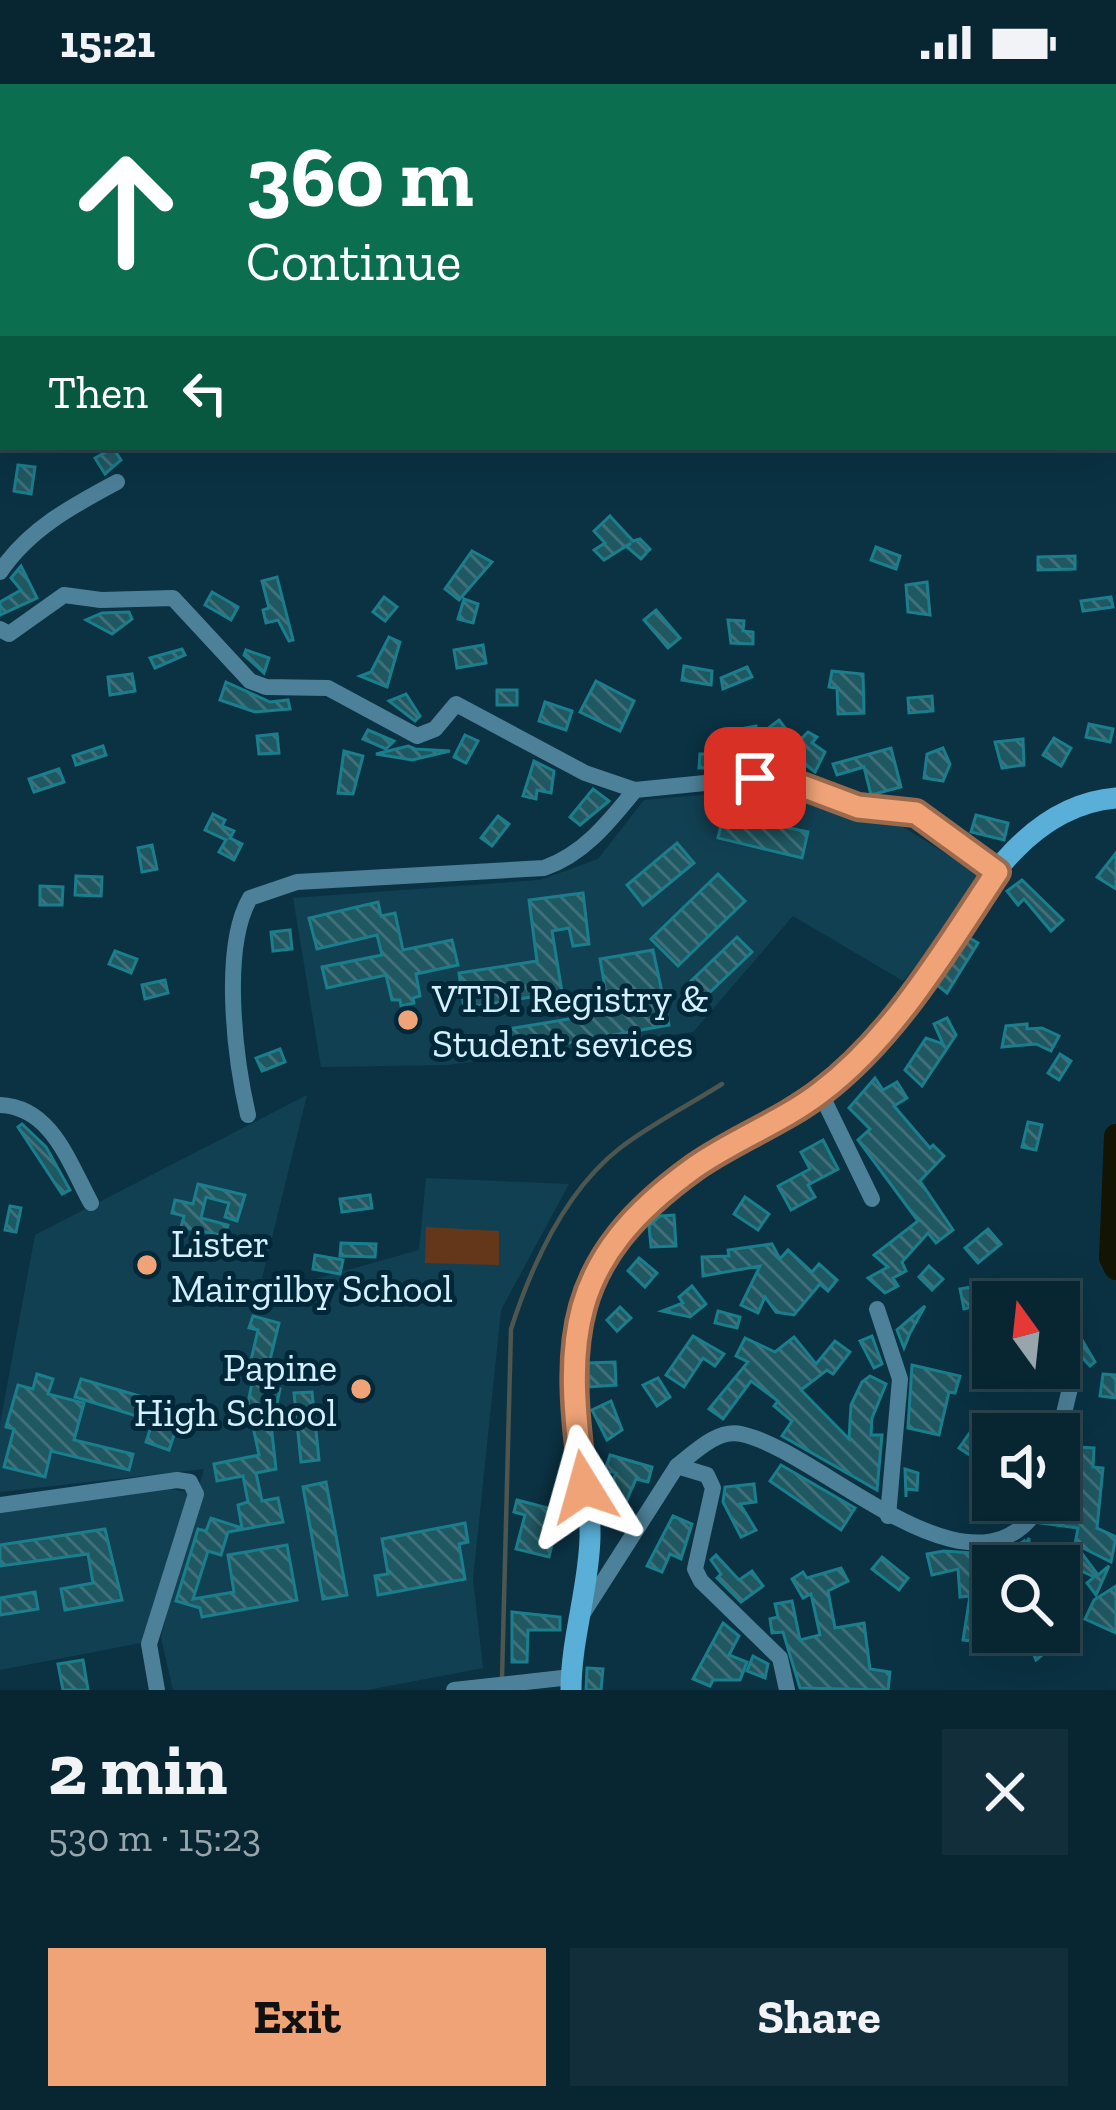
<!DOCTYPE html>
<meta charset="utf-8">
<style>
:root{--surface:#082632;--page:#112e3a;--text:#f1f3f6;--muted:#98a5ac;--line:#29434d;--accent:#efa377}
body{margin:0;font-family:"Zilla Slab",serif;background:var(--page);color:var(--text);height:100vh;display:flex;flex-direction:column;font-size:45px;white-space:nowrap}
*{box-sizing:border-box;margin:0}
p{font-size:39px;color:var(--muted)}
.icon{flex:none;width:66px;height:66px;fill:none;stroke:currentColor;stroke-width:2;stroke-linecap:round;stroke-linejoin:round}
.map{position:relative;height:1606px;overflow:hidden}
.details{display:flex;flex-direction:column;background:var(--surface);flex:1}
.details>*{flex:none}
.banner{position:absolute;left:0px;top:0px;width:1116px;height:366px;box-shadow:0 12px 48px #0002,0 0 0 3px var(--line);background:#0b6e4f;color:#fff;overflow:hidden}
.needle{width:78px;rotate:345deg}
.fabs{position:absolute;left:972px;top:1197px;display:grid;gap:24px}
.fabs a{display:grid;place-items:center;width:108px;height:108px;border-radius:0px;background:var(--surface);box-shadow:0 12px 48px #0002,0 0 0 3px var(--line);font-size:60px}
.pin{position:absolute;display:grid;place-items:center;width:102px;height:102px;color:#fff;margin:-51px;border-radius:24px;box-shadow:0 6px 18px #0006}
.me{position:absolute;width:132px;margin:-66px;rotate:352deg;stroke-linejoin:round;filter:drop-shadow(0 0 9px #0008)}
.turn{display:flex;align-items:center;gap:42px;height:252px;padding:0 48px;font-size:54px}
.turn .icon{width:156px;height:156px;stroke-width:2.5}
.turn b{display:block;font-size:84px;line-height:102px}
.then{display:flex;align-items:center;height:114px;padding:0 48px;background:#0003;gap:24px;font-size:45px}
.round{display:grid;place-items:center;flex:none;width:126px;height:126px;border-radius:0px;background:var(--page)}
.overview{display:flex;align-items:center;justify-content:space-between;height:204px;padding:0 48px}
h1{font-size:72px;font-weight:800;line-height:90px}
.primary-button{display:flex;gap:24px;margin-top:auto;padding:24px 48px}
.primary-button a{flex:1;height:138px;border-radius:0px;background:var(--accent);color:#111;font-size:48px;font-weight:800;line-height:138px;text-align:center}
.primary-button a+a{background:var(--page);color:var(--text)}
.status{display:flex;justify-content:space-between;align-items:center;height:84px;padding:0 60px;background:var(--surface);direction:ltr}
.status svg{height:33px;fill:currentColor}
.map>svg:first-child{display:block}
.built{fill:#124053}
.grass{fill:#65371a}
.lines{fill:none;stroke-linecap:round;stroke-linejoin:round}
.stream{stroke:#4d564f;stroke-width:4.5}
.river{stroke:#131404;stroke-width:24}
.building{fill:url(#building-back-hatch);stroke:#1a7e8c;stroke-width:3}
.street{stroke:#4d8199;stroke-width:16}
.secondary{stroke:#59afd7;stroke-width:21}
.route-casing{stroke:#9b6a4d;stroke-width:30}
.route{stroke:#efa377;stroke-width:21}
.poi-dot{fill:#efa377;stroke:#002838;stroke-width:4.5}
.labels{text-anchor:middle;stroke-width:10;stroke-linejoin:round;paint-order:stroke}
.poi-label{font-size:39px;fill:#d4effe;stroke:#002838;text-anchor:start}
</style>
<div class="status"><b>15:21</b><svg viewBox="0 0 49 12"><path d="M0 12V9h3v3zM5 12V6h3v6zM10 12V3h3v9zM15 12V0h3v12zM26 1h20v11H26zM47 4h2v5h-2z"/></svg></div>
<div class="map">
<svg width="1116" height="1606" viewBox="0 0 1116 1606">
<defs>
<pattern id="building-back-hatch" width="6" height="6" patternUnits="userSpaceOnUse" patternTransform="scale(3)"><rect width="6" height="6" fill="#205862"/><path d="M-1 5l2 2M0 0l6 6M5-1l2 2" fill="none" stroke="#40707a"/></pattern>
</defs>
<rect width="100%" height="100%" fill="#0a3243"/>
<g class="built">
<polygon points="757,706 900,741 991,798 903,897 793,832 693,948 447,981 321,983 293,814 540,796 598,775 644,716"/>
<polygon points="307,1011 258,1211 419,1166 426,1094 569,1100 501,1226 473,1495 483,1584 368,1606 173,1606 161,1554 195,1412 141,1559 0,1586 0,1421 148,1401 197,1410 204,1385 0,1408 0,1340 35,1151"/>
</g>
<polygon class="grass" points="426,1143 499,1147 499,1181 425,1179"/>
<g class="lines">
<path class="stream" d="M 502,1594 L 511,1245 C 532,1180 565,1107 620,1064 C 651,1040 689,1021 722,1000"/>
<polyline class="river" points="1116,1052 1111,1174 1116,1184"/>
</g>
<g class="building">
<polygon points="113,364 121,376 105,390 95,374"/>
<polygon points="18,381 35,383 31,410 14,407"/>
<polygon points="610,432 633,457 640,455 650,465 641,475 627,463 631,459 604,476 594,466 605,459 594,447"/>
<polygon points="876,463 900,472 896,485 871,476"/>
<polygon points="472,467 492,478 459,516 445,505"/>
<polygon points="1075,472 1075,485 1038,486 1038,473"/>
<polygon points="21,482 37,514 0,531 0,518 21,506 11,494"/>
<polygon points="277,493 293,556 289,557 278,536 266,539 263,526 269,524 262,497"/>
<polygon points="927,498 930,531 908,528 906,501"/>
<polygon points="212,508 238,523 231,536 205,521"/>
<polygon points="384,513 397,523 385,537 373,528"/>
<polygon points="1111,513 1113,523 1083,527 1081,517"/>
<polygon points="464,515 478,520 473,539 458,535"/>
<polygon points="656,526 680,554 668,564 644,536"/>
<polygon points="129,528 132,535 112,550 86,536 102,529"/>
<polygon points="728,536 744,537 743,547 753,548 753,560 731,559"/>
<polygon points="389,553 400,558 387,603 360,592 371,588"/>
<polygon points="483,561 486,579 457,584 454,566"/>
<polygon points="182,565 185,571 155,584 150,574"/>
<polygon points="246,566 269,574 264,589 244,571"/>
<polygon points="684,582 712,587 711,601 682,596"/>
<polygon points="747,583 752,593 723,605 721,594"/>
<polygon points="832,587 863,590 864,629 838,630 837,604 829,603"/>
<polygon points="132,590 135,607 110,611 108,593"/>
<polygon points="596,597 634,617 620,647 580,628"/>
<polygon points="226,598 270,618 288,616 290,625 255,628 220,616"/>
<rect x="497" y="606" width="20" height="15"/>
<polygon points="406,610 420,632 415,637 389,617"/>
<polygon points="932,612 933,627 909,629 908,614"/>
<polygon points="545,618 572,627 566,646 539,637"/>
<polygon points="779,636 788,648 766,664 734,670 730,647 756,642 758,652"/>
<polygon points="1089,640 1113,645 1110,658 1086,653"/>
<polygon points="368,646 394,657 386,665 363,655"/>
<polygon points="808,648 817,653 812,659 825,668 815,688 795,673 804,662 797,659"/>
<polygon points="277,650 279,669 259,670 257,652"/>
<polygon points="465,651 478,657 466,679 454,673"/>
<polygon points="1054,654 1071,664 1061,682 1043,671"/>
<polygon points="1023,655 1024,681 1002,684 995,658"/>
<polygon points="103,662 106,671 76,681 73,672"/>
<polygon points="408,662 415,665 450,667 412,676 376,670"/>
<polygon points="891,664 901,703 871,711 864,683 837,691 833,680"/>
<polygon points="943,664 950,680 943,697 924,694 927,670"/>
<polygon points="344,667 363,672 353,710 338,709"/>
<polygon points="700,670 721,670 721,684 699,684"/>
<polygon points="534,677 554,687 551,709 537,706 536,715 523,712"/>
<polygon points="59,685 64,698 34,708 29,695"/>
<polygon points="593,705 609,717 580,741 570,733"/>
<polygon points="765,724 783,729 780,742 808,748 802,774 718,754 724,729 762,738"/>
<polygon points="213,730 225,736 222,742 234,747 230,754 242,760 234,776 219,768 226,756 205,746"/>
<polygon points="976,731 1008,739 1004,756 971,748"/>
<polygon points="498,732 509,740 492,762 481,754"/>
<polygon points="677,759 694,779 643,821 627,801"/>
<polygon points="152,761 157,785 142,788 138,764"/>
<polygon points="1116,769 1116,805 1097,793"/>
<polygon points="718,790 745,817 678,882 651,855"/>
<polygon points="76,792 102,793 101,812 75,811"/>
<polygon points="1022,796 1063,836 1051,847 1024,815 1018,821 1007,807"/>
<polygon points="40,802 63,803 62,821 40,821"/>
<polygon points="583,809 589,860 573,862 569,844 552,847 562,908 464,924 459,889 537,877 529,816"/>
<polygon points="378,818 381,832 395,829 403,866 452,856 458,881 416,890 420,912 413,914 414,919 401,922 400,916 392,916 386,891 327,904 322,883 382,871 377,851 317,865 309,834"/>
<polygon points="290,846 292,865 273,867 271,848"/>
<polygon points="737,853 752,868 706,912 691,897"/>
<polygon points="968,853 978,859 947,909 937,901"/>
<polygon points="653,866 669,941 512,969 508,945 587,932 584,920 607,915 600,875"/>
<polygon points="115,867 137,875 131,889 109,880"/>
<polygon points="165,896 168,909 145,915 142,901"/>
<polygon points="947,934 956,951 922,1002 905,986 926,954 943,960 934,940"/>
<polygon points="1027,940 1027,945 1042,944 1059,952 1051,967 1036,960 1002,963 1006,942"/>
<polygon points="280,965 285,978 262,987 256,974"/>
<polygon points="1060,970 1071,977 1059,996 1048,989"/>
<polygon points="875,994 883,1006 897,998 907,1014 894,1022 930,1064 933,1061 944,1072 920,1097 953,1146 936,1159 928,1149 902,1178 906,1187 893,1194 898,1202 885,1209 868,1194 888,1183 874,1171 918,1137 858,1056 870,1045 849,1024"/>
<polygon points="1028,1038 1042,1041 1036,1066 1022,1063"/>
<polygon points="22,1040 46,1063 70,1106 62,1110 18,1043"/>
<polygon points="823,1056 838,1085 808,1101 815,1113 791,1126 778,1102 810,1085 801,1068"/>
<polygon points="198,1100 245,1111 237,1137 225,1133 229,1119 206,1113 201,1134 228,1141 225,1152 181,1143 184,1132 172,1129 175,1116 193,1120"/>
<polygon points="370,1111 372,1124 342,1128 340,1115"/>
<polygon points="745,1113 769,1130 758,1146 734,1130"/>
<polygon points="10,1122 21,1124 16,1148 5,1146"/>
<polygon points="674,1131 676,1162 651,1163 649,1142 660,1132"/>
<polygon points="988,1145 1001,1160 978,1179 965,1164"/>
<polygon points="341,1159 376,1160 375,1173 340,1172"/>
<polygon points="772,1160 780,1175 788,1166 812,1188 819,1180 837,1196 828,1207 820,1200 794,1231 776,1228 765,1213 758,1229 741,1221 760,1182 703,1192 702,1173 729,1172 728,1166"/>
<polygon points="315,1171 343,1176 340,1190 313,1185"/>
<polygon points="639,1174 657,1189 645,1203 628,1187"/>
<polygon points="929,1182 943,1195 932,1206 919,1193"/>
<polygon points="692,1202 706,1220 690,1233 662,1227 683,1219 679,1213"/>
<polygon points="977,1202 981,1221 964,1225 960,1205"/>
<polygon points="925,1222 910,1249 904,1264 897,1246"/>
<polygon points="620,1223 631,1234 617,1247 607,1236"/>
<polygon points="718,1227 740,1233 737,1244 715,1239"/>
<polygon points="253,1232 279,1239 269,1280 251,1276 258,1246 249,1244"/>
<polygon points="1072,1239 1095,1278 1090,1282 1080,1271 1075,1274 1061,1249"/>
<polygon points="693,1252 724,1270 715,1282 703,1274 684,1303 666,1291"/>
<polygon points="872,1252 882,1280 874,1284 860,1257"/>
<polygon points="794,1253 816,1280 835,1257 850,1268 833,1290 827,1286 801,1306 849,1355 851,1321 862,1298 870,1292 886,1300 872,1334 871,1351 882,1351 877,1406 782,1352 792,1337 774,1322 778,1317 751,1297 723,1335 709,1325 748,1278 736,1272 745,1254 775,1268"/>
<polygon points="615,1278 616,1301 589,1303 588,1279"/>
<polygon points="912,1281 960,1292 955,1309 949,1308 939,1351 908,1344"/>
<polygon points="37,1290 53,1295 48,1310 84,1319 74,1356 133,1370 129,1386 51,1367 45,1393 4,1383 14,1345 6,1343 18,1301 33,1305"/>
<polygon points="1103,1290 1116,1291 1116,1314 1100,1312"/>
<polygon points="658,1294 670,1313 657,1322 643,1301"/>
<polygon points="81,1295 150,1315 148,1322 180,1333 169,1366 146,1358 153,1337 75,1313"/>
<polygon points="252,1299 280,1305 276,1324 269,1322 276,1385 256,1389 262,1417 278,1414 283,1438 228,1448 221,1471 208,1467 193,1515 234,1508 228,1471 287,1461 297,1516 202,1533 200,1524 176,1517 198,1445 206,1447 211,1434 242,1444 238,1421 248,1418 243,1392 217,1397 214,1380 259,1371 248,1319"/>
<polygon points="312,1308 319,1376 301,1378 294,1309"/>
<polygon points="611,1317 622,1346 607,1356 592,1326"/>
<polygon points="993,1334 993,1386 959,1364 971,1347 980,1353"/>
<polygon points="1077,1363 1094,1364 1093,1383 1103,1384 1097,1444 1116,1453 1111,1478 1075,1460 1078,1444 1040,1439 1054,1423 1059,1426 1062,1382 1075,1383"/>
<polygon points="610,1371 652,1383 648,1398 636,1395 626,1418 607,1410 616,1389 605,1386"/>
<polygon points="781,1381 855,1424 841,1446 770,1397"/>
<polygon points="905,1385 918,1389 917,1406 906,1405 906,1413"/>
<polygon points="326,1398 347,1511 323,1515 303,1403"/>
<polygon points="754,1400 756,1418 740,1420 756,1446 741,1453 723,1418 725,1403"/>
<polygon points="517,1416 560,1427 549,1473 516,1465 525,1431 514,1428"/>
<polygon points="673,1432 692,1440 681,1475 670,1470 662,1488 647,1482"/>
<polygon points="465,1439 468,1458 459,1460 465,1495 378,1511 375,1492 388,1490 382,1455"/>
<polygon points="105,1445 122,1516 65,1526 61,1505 93,1499 88,1470 0,1482 0,1461"/>
<polygon points="1029,1454 1029,1460 1041,1464 1035,1479 1009,1482 1018,1461 1024,1457 1024,1464"/>
<polygon points="944,1467 986,1470 993,1522 988,1559 963,1556 970,1512 960,1513 958,1485 932,1491 927,1470"/>
<polygon points="1080,1467 1098,1491 1109,1482 1096,1511 1087,1499 1094,1493 1073,1483 1053,1482 1052,1471"/>
<polygon points="716,1471 739,1496 752,1487 763,1502 741,1518 717,1494 721,1490 711,1476"/>
<polygon points="882,1473 908,1494 899,1506 872,1485"/>
<polygon points="841,1484 848,1497 828,1507 835,1544 864,1539 870,1585 890,1588 888,1606 800,1604 783,1548 772,1549 770,1535 778,1533 775,1520 792,1517 800,1556 820,1551 811,1510 803,1514 792,1495 803,1488 807,1494"/>
<polygon points="1116,1502 1116,1549 1085,1535 1094,1516"/>
<polygon points="35,1508 38,1525 0,1531 0,1514"/>
<polygon points="512,1528 560,1533 560,1546 528,1546 527,1578 512,1578"/>
<polygon points="723,1539 739,1552 729,1571 747,1578 740,1596 713,1596 710,1602 693,1595"/>
<polygon points="1042,1548 1058,1558 1036,1576 1029,1559"/>
<polygon points="753,1572 768,1580 765,1594 747,1587"/>
<polygon points="83,1576 88,1606 63,1606 58,1580"/>
<polygon points="587,1584 603,1585 601,1606 586,1606"/>
</g>
<g class="lines">
<g class="street">
<path d="M 0,488 C 29,445 72,422 117,398"/>
<polyline points="0,545 9,550 64,511 101,516 173,514 250,597 266,603 328,604 417,652 435,645 456,620 585,689 635,706"/>
<polyline points="820,1008 872,1115"/>
<path d="M 0,1021 C 52,1023 69,1079 91,1119"/>
<path d="M 248,1031 C 235,975 221,864 250,814 L 297,798 L 544,784 C 584,770 609,738 635,706 L 755,694 L 794,699 L 858,723 L 916,729 L 997,788"/>
<polyline points="877,1225 900,1295 888,1432"/>
<polyline points="1059,1350 1071,1300"/>
<path d="M 677,1382 C 695,1368 717,1345 741,1350 C 821,1366 978,1536 1043,1416"/>
<polyline points="0,1421 177,1396 190,1398 196,1410 149,1560 157,1606"/>
<polyline points="583,1529 677,1382 707,1391 713,1404 695,1485 701,1497 780,1574 787,1606"/>
<polyline points="454,1606 571,1593"/>
</g>
<g class="secondary">
<polyline points="790,0 792,3"/>
<polyline points="892,0 893,3"/>
<polyline points="947,0 949,3"/>
<polyline points="1113,130 1116,132"/>
<path d="M 571,1606 C 571,1554 589,1504 590,1453 C 591,1369 554,1294 586,1211 C 633,1085 788,1048 875,958 C 950,881 994,724 1116,714"/>
</g>
</g>
<g class="lines">
<defs>
<path id="route" d="M 584,1403 C 564,1256 564,1177 695,1083 C 735,1055 782,1038 821,1008 C 895,952 946,864 997,788 L 916,729 L 858,723 L 794,699 L 755,694"/>
</defs>
<use href="#route" class="route-casing"/>
<use href="#route" class="route"/>
</g>
<g class="poi-dot">
<circle cx="408" cy="936" r="12"/>
<circle cx="147" cy="1181" r="12"/>
<circle cx="361" cy="1305" r="12"/>
</g>
<g class="labels">
<g class="poi-label">
<text x="432" y="928">VTDI Registry &amp;<tspan x="432" dy="45">Student sevices</tspan></text>
<text x="171" y="1173">Lister<tspan x="171" dy="45">Mairgilby School</tspan></text>
<text x="337" y="1297" text-anchor="end">Papine<tspan x="337" dy="45">High School</tspan></text>
</g>
</g>
</svg>
<div class="fabs">
<a><svg class="needle" viewBox="-14 -14 28 28"><path d="M0-13l5 13h-10z" fill="#e53935"/><path d="M0 13l5-13h-10z" fill="#98a5ac"/></svg></a>
<a><svg class="icon" aria-label="sound" viewBox="0 0 24 24"><path d="M4 9h4l5-4v14l-5-4H4zM17 9q2 3 0 6"/></svg></a>
<a><svg class="icon" aria-label="search" viewBox="0 0 24 24"><circle cx="10" cy="10" r="6"/><path d="M15 15l6 6"/></svg></a>
</div>
<div class="pin" style="left:755px;top:694px;background:#d93025"><svg class="icon" aria-label="arrive" viewBox="0 0 24 24"><path d="M6 21V4h12l-3 4 3 4H6"/></svg></div>
<svg class="me" style="left:584px;top:1403px" viewBox="-20 -20 40 40"><path d="M0-17L14 15 0 8-14 15z" fill="#efa377" stroke="#fff" stroke-width="4"/></svg>
<div class="banner">
<div class="turn"><svg class="icon" aria-label="ahead" viewBox="0 0 24 24"><path d="M12 20V5M6 11l6-6 6 6"/></svg><div><b>360 m</b>Continue</div></div>
<div class="then">Then<svg class="icon" aria-label="left" viewBox="0 0 24 24"><path d="M17 20v-9H6M10 6l-5 5 5 5"/></svg></div>
</div>
</div>
<section class="details">
<div class="overview"><div><h1>2 min</h1><p>530 m · 15:23</p></div><a class="round"><svg class="icon" aria-label="close" viewBox="0 0 24 24"><path d="M6 6l12 12M18 6L6 18"/></svg></a></div>
<div class="primary-button"><a>Exit</a><a>Share</a></div>
</section>
